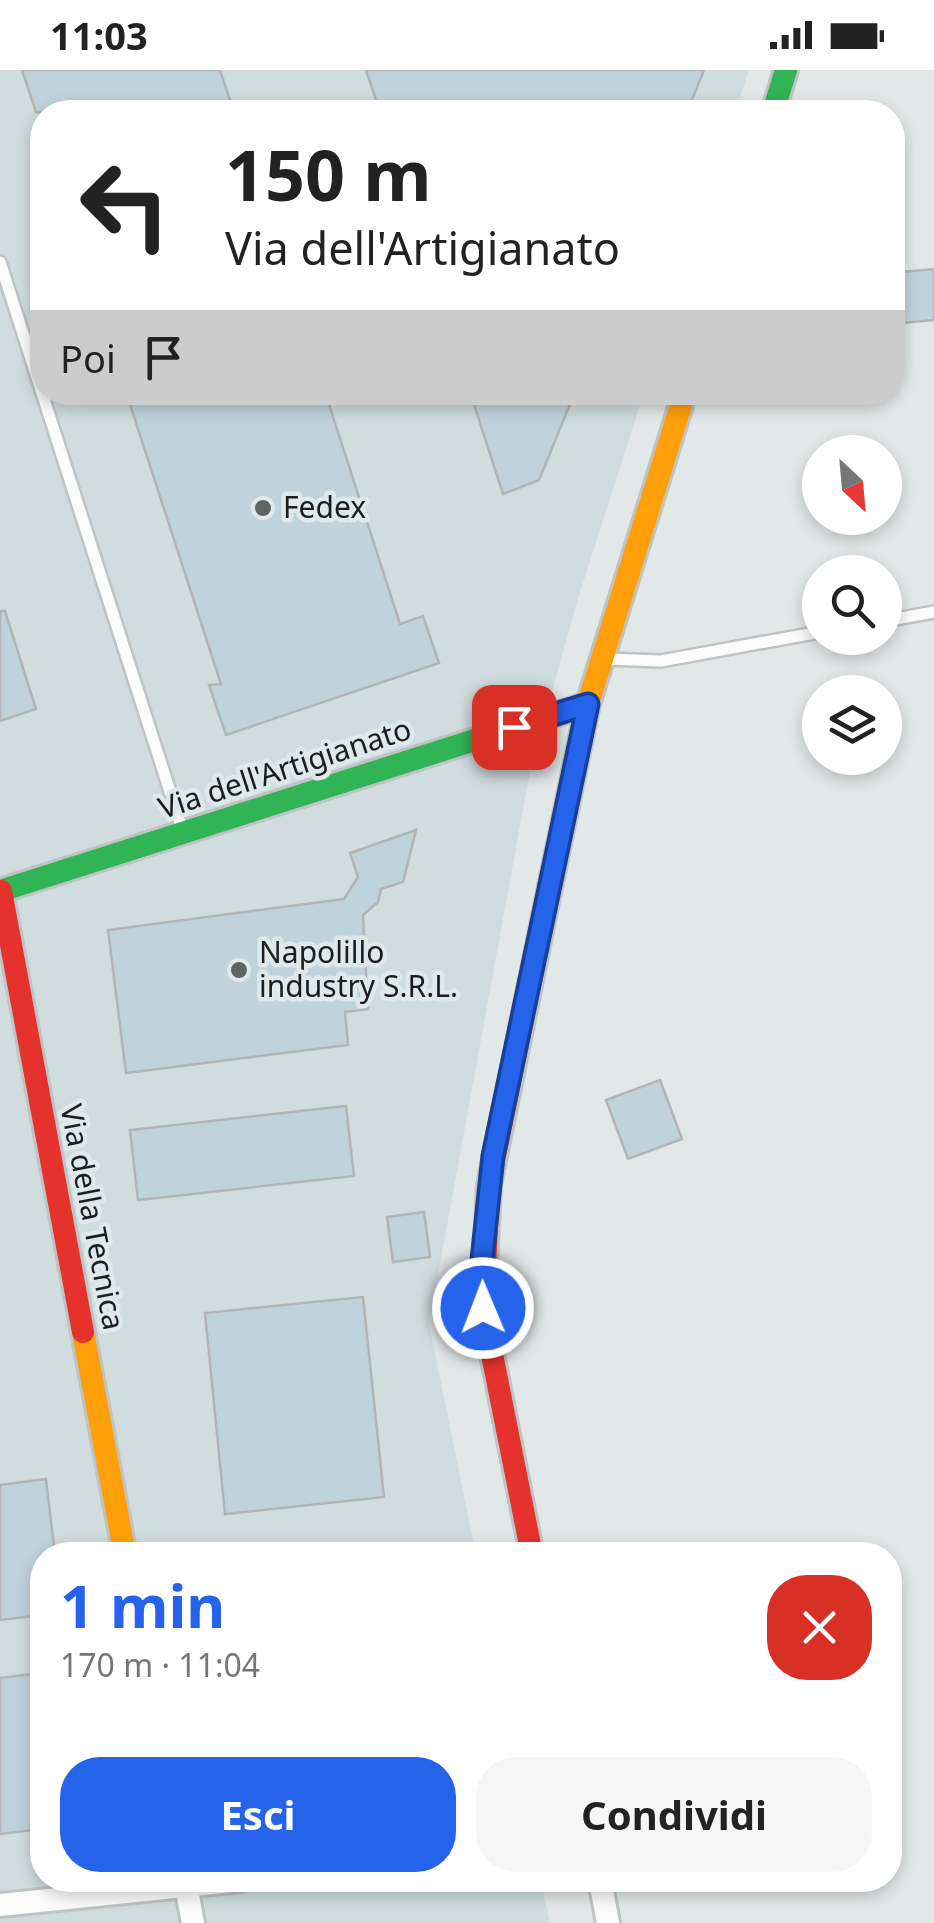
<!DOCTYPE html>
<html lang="it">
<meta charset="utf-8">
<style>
:root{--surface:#fff;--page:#f6f6f6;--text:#222;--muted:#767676;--accent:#2563eb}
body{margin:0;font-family:"Noto Sans",sans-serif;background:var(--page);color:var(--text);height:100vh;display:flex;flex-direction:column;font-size:38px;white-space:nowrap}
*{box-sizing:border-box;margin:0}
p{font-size:32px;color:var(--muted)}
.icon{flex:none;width:55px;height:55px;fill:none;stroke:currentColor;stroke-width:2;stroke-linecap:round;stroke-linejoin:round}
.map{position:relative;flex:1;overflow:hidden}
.side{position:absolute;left:30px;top:1472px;width:872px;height:350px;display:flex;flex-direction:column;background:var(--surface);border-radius:40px;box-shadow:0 5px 15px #0003}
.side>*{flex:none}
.top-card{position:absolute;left:30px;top:30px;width:875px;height:305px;border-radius:40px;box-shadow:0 5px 15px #0003;background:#fff;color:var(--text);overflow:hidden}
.needle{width:65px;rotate:154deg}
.fabs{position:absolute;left:802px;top:365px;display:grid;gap:20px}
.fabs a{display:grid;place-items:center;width:100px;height:100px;border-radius:50%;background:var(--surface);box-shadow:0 5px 15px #0003;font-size:50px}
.pin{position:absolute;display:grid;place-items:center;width:85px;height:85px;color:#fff;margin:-42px;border-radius:20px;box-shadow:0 5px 15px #0006}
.me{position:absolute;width:110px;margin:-55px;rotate:359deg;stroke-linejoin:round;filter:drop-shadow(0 0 8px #0008)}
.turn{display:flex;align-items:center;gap:35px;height:210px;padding:0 30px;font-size:45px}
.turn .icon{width:130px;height:130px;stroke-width:2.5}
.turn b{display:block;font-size:70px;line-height:85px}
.then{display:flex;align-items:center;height:95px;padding:0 30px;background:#0003;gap:20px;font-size:38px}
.round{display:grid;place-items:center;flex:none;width:105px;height:105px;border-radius:40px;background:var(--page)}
.summary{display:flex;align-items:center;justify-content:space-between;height:170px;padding:0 30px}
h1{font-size:60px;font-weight:700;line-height:75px;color:var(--accent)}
.primary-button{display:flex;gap:20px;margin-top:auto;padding:20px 30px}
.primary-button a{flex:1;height:115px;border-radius:40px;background:var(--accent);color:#fff;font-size:40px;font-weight:700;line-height:115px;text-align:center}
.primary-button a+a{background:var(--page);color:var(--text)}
.status{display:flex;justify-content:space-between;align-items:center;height:70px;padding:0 50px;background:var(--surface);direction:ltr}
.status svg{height:28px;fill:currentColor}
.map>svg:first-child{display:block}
.built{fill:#d0dcdd}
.building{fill:#c0d3da;stroke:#b2b5b6;stroke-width:2.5}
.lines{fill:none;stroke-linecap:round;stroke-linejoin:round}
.lane-casing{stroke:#bfc3c4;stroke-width:16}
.street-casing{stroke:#bfc3c4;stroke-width:28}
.fast-casing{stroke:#bfc3c4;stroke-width:28}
.slow-casing{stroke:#bfc3c4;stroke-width:28}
.jam-casing{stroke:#bfc3c4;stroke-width:28}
.lane{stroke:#fbfbfb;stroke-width:11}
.street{stroke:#fbfbfb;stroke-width:22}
.fast{stroke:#30b455;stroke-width:22}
.slow{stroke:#ff9f0a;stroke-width:22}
.jam{stroke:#e5322d;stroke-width:22}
.route-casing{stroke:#184099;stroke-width:25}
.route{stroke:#2563eb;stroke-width:18}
.poi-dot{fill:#616465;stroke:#dfe8ea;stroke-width:4}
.labels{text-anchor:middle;stroke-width:9;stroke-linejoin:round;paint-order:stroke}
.poi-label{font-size:30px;fill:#1b1e1f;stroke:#dfe8ea;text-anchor:start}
.street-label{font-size:30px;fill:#1b1e1f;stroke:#dfe8ea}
</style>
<div class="status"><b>11:03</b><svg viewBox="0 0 49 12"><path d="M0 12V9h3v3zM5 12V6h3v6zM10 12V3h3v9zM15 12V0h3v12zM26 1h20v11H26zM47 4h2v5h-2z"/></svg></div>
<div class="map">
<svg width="934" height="1853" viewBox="0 0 934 1853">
<rect width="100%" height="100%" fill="#e2e7e7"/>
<polygon class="built" points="0,0 749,0 735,42 42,42 42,322 644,323 578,528 530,701 429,1254 476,1485 42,1485 42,1810 541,1810 550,1853 0,1853"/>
<g class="building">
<polygon points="22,0 220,0 234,42 36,42"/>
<polygon points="366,0 704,0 687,42 380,42"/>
<polygon points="934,199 934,250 892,254 892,203"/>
<polygon points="126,322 325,322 400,554 423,546 439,593 226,665 209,615 221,614"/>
<polygon points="470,322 575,322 539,410 503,424"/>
<polygon points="0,541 5,541 36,639 0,651"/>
<polygon points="416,760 403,812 381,819 378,832 363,845 368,939 345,942 348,975 126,1003 108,860 344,829 358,807 350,783"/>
<polygon points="660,1010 682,1069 628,1089 606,1030"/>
<polygon points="346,1036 354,1106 138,1130 130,1060"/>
<polygon points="424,1142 430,1187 393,1192 387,1147"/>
<polygon points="363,1227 384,1427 225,1444 205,1243"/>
<polygon points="46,1409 55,1485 42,1485 42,1545 0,1550 0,1415"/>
<polygon points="42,1603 42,1759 0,1764 0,1608"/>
</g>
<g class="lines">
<defs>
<g id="lane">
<polyline points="0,192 182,759"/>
<polyline points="885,551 934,542"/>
<polyline points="607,589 661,591 820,562"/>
</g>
<g id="street">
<polyline points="185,1810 193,1853"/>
<polyline points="600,1810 608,1853"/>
<polyline points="0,1835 241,1810"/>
</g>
<g id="fast">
<polyline points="773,42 786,0"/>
<polyline points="0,821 588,634"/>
</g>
<g id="slow">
<polyline points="550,817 588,634 685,322"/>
<polyline points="83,1262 125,1485"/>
</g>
<g id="jam">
<polyline points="1,821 83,1262"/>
<polyline points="532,1485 483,1239 489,1115 550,817"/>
</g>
</defs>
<use href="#lane" class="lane-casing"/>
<use href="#street" class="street-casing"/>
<use href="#fast" class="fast-casing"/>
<use href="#slow" class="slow-casing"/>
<use href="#jam" class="jam-casing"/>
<use href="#lane" class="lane"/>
<use href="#street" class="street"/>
<use href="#fast" class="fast"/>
<use href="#slow" class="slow"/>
<use href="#jam" class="jam"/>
</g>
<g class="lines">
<defs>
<polyline id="route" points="483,1238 482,1190 493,1086 588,634 514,657"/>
</defs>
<use href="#route" class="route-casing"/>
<use href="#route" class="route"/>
</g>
<g class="poi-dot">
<circle cx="263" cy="438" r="10"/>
<circle cx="239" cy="900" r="10"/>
</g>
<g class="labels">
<g class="poi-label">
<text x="283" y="448">Fedex</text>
<text x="259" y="893">Napolillo<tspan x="259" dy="34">industry S.R.L.</tspan></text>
</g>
<g class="street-label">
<text transform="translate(285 699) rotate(-18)" y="10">Via dell'Artigianato</text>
<text transform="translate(92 1147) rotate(79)" y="10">Via della Tecnica</text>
</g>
</g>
</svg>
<div class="fabs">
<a><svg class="needle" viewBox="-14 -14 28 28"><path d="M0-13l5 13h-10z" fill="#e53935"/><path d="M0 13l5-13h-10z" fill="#767676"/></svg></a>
<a><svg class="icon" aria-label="search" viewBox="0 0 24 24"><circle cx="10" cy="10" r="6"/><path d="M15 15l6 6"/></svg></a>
<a><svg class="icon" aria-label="layers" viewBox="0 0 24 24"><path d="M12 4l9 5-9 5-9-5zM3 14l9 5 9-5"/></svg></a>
</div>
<div class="pin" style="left:514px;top:657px;background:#d93025"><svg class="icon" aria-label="arrive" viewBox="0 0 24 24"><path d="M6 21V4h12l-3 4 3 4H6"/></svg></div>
<svg class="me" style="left:483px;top:1238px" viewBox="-20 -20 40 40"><circle r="17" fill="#2563eb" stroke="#fff" stroke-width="3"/><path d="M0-11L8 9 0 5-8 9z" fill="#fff"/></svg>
<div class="top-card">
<div class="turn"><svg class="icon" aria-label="left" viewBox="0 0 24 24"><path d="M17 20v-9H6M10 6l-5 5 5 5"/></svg><div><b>150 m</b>Via dell'Artigianato</div></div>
<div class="then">Poi<svg class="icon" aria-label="arrive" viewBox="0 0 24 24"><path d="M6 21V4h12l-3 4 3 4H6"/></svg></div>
</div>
<section class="side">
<div class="summary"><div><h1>1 min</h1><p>170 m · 11:04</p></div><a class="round" style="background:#d93025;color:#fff"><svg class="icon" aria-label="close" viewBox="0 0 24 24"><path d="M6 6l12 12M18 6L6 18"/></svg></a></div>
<div class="primary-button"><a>Esci</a><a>Condividi</a></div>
</section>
</div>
